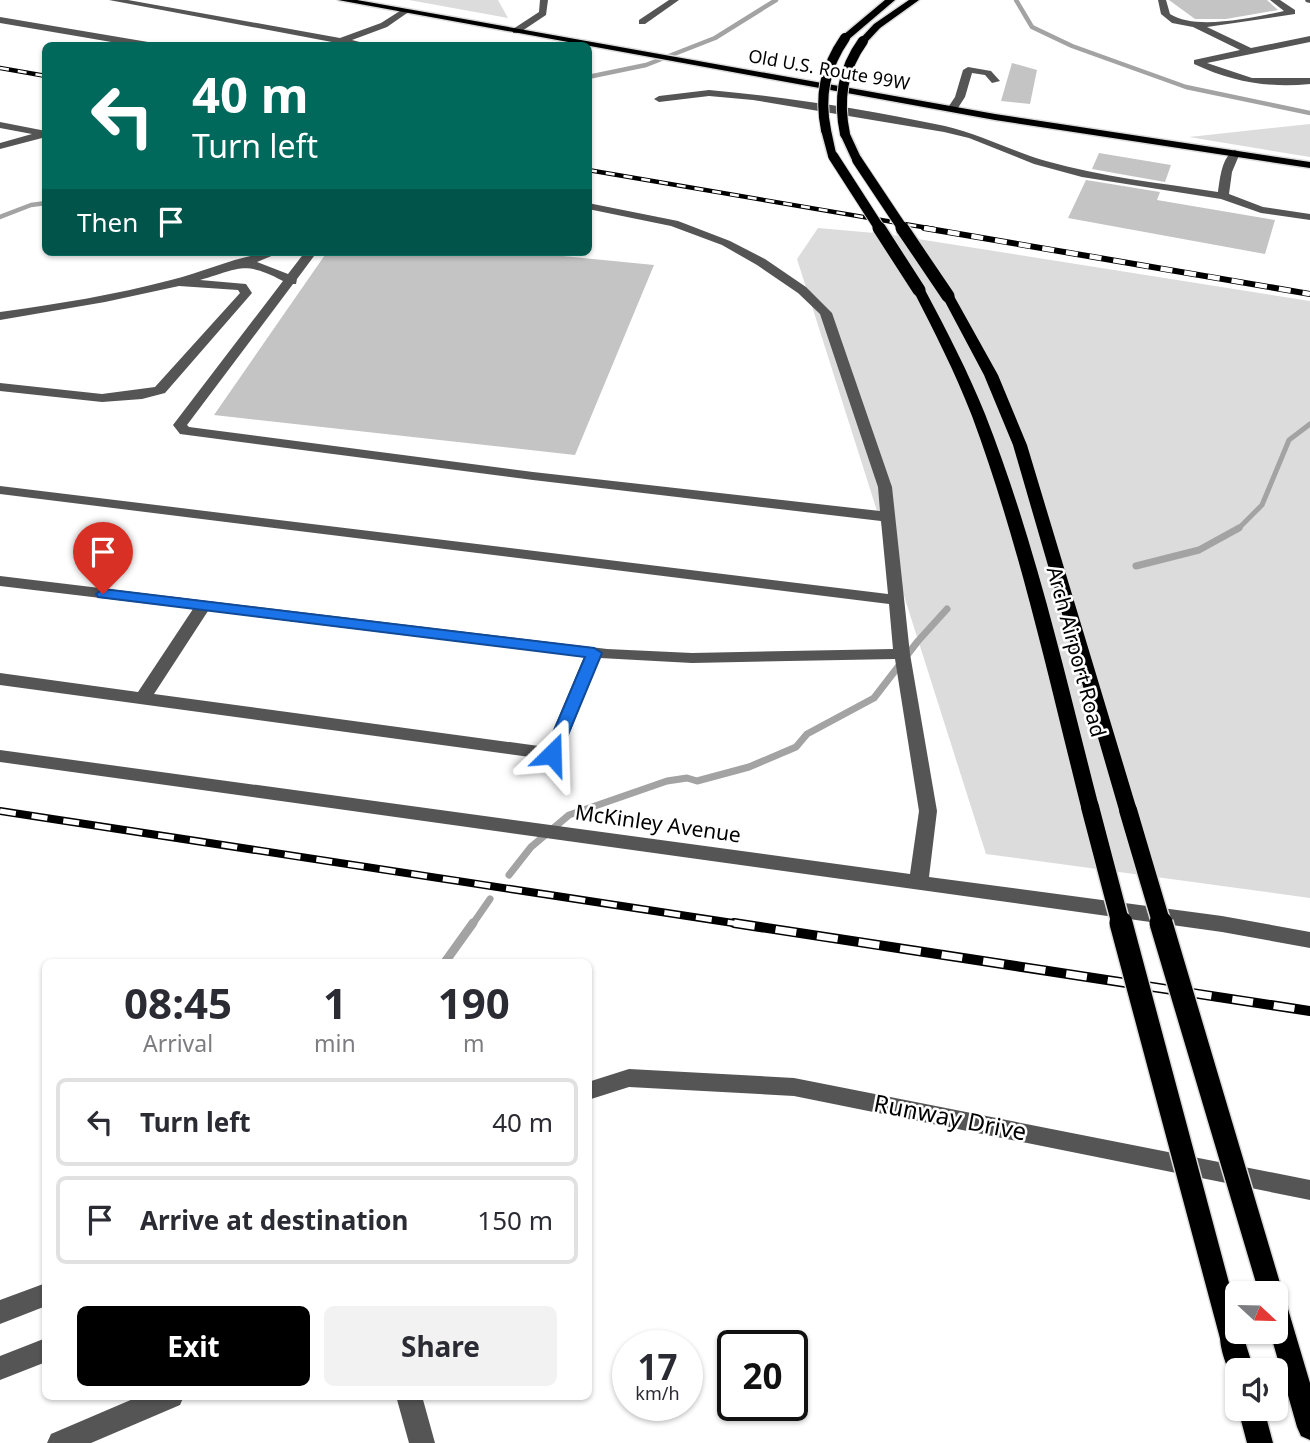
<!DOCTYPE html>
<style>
:root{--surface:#fff;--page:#f2f2f3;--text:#2b2b33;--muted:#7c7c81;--line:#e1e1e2;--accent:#000}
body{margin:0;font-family:"Noto Sans",sans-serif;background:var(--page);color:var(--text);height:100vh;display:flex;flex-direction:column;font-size:26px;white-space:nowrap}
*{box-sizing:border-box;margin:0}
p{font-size:23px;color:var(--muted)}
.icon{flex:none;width:38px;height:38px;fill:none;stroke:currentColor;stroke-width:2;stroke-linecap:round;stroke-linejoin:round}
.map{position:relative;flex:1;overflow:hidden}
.side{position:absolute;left:42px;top:959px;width:550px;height:441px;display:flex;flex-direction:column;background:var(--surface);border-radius:10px;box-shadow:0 2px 5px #0004}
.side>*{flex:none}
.top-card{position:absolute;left:42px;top:42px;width:550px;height:214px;border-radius:10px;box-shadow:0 2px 5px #0004;background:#00695c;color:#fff;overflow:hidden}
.needle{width:46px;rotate:112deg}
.fabs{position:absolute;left:1225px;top:1281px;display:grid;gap:14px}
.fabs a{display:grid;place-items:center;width:63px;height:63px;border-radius:10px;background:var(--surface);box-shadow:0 2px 5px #0004;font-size:35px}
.speed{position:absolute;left:612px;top:1330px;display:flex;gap:14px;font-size:35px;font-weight:700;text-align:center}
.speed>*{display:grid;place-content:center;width:91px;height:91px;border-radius:50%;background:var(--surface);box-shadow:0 2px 5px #0004;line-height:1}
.speed small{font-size:18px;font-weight:400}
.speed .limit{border:4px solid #111;border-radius:10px;background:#fff;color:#111}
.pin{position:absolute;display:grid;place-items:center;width:60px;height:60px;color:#fff;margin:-72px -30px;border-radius:50% 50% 50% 0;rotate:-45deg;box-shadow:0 0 7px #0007}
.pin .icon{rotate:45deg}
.me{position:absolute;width:77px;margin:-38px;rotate:22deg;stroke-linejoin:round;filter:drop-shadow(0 0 5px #0008)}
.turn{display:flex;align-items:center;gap:24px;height:147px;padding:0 35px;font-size:32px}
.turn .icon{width:91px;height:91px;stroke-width:2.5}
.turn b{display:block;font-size:49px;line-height:60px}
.then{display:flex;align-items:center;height:66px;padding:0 35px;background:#0003;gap:14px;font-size:26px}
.eta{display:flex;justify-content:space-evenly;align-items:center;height:119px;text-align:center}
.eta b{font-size:42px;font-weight:700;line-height:49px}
.primary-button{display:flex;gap:14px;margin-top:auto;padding:14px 35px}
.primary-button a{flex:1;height:80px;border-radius:10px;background:var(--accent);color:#fff;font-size:28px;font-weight:700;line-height:80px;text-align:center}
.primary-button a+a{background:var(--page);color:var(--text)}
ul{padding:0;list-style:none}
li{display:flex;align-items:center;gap:21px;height:88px;margin:0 14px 10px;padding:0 21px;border:4px solid var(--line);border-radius:10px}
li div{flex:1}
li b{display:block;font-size:26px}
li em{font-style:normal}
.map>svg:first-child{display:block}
.green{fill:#dcdcdc}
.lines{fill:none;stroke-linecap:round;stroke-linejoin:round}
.stream-far3{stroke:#a3a3a3;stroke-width:4.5}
.stream-far2{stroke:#a3a3a3;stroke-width:5}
.stream-far1{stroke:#a3a3a3;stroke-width:7}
.stream{stroke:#a3a3a3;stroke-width:9}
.building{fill:#c4c4c4}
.major-casing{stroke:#dbdbdb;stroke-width:3}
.minor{fill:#555;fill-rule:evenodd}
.major{fill:#000;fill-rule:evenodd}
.rail-far3-casing{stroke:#000;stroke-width:4.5}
.rail-far2-casing{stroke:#000;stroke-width:6}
.rail-far1-casing{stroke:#000;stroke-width:8}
.rail-casing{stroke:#000;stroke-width:10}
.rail-far3{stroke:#fff;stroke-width:2.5;stroke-dasharray:9;stroke-linecap:butt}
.rail-far2{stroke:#fff;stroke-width:4.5;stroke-dasharray:12;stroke-linecap:butt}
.rail-far1{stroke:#fff;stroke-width:5;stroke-dasharray:16;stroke-linecap:butt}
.rail{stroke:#fff;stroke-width:7;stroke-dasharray:21;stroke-linecap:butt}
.major-bridge-far3-casing{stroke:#dbdbdb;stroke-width:12;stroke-linecap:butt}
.major-bridge-far2-casing{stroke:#dbdbdb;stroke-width:16;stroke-linecap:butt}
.major-bridge-far1-casing{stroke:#dbdbdb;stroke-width:21;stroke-linecap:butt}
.major-bridge-casing{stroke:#dbdbdb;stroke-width:26;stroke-linecap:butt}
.major-bridge-far3{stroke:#000;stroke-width:10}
.major-bridge-far2{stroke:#000;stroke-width:13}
.major-bridge-far1{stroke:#000;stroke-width:18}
.major-bridge{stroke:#000;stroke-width:23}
.route{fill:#1a73e8;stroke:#114b97;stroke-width:2}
.labels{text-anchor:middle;stroke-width:5;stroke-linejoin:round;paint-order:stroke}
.far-street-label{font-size:18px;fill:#000;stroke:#fff}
.street-label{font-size:21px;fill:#000;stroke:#fff}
.near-street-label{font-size:24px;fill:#000;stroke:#fff}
</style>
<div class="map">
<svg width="1310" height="1443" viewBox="0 0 1310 1443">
<rect width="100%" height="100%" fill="#fff"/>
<g class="green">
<polygon points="409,0 498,0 508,18"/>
<polygon points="1310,124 1310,157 1189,137"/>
<polygon points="818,228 886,234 1310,301 1310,898 986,854 797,259"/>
</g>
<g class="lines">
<g class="stream-far3">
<polyline points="1016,0 1032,27 1072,46 1186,87 1310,113"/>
<polyline points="588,77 646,65 715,38 776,0"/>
<polyline points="0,217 31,205 46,203"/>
</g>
<polyline class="stream-far2" points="1237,530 1262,505 1289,440 1310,424"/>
<g class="stream-far1">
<polyline points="1136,566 1199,550 1239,528"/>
<polyline points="509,875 531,847 569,815 667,781 687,778 697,781 749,767 796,747 807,734 874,698 918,641 947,609"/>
<polyline points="472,925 490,899"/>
</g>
<polyline class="stream" points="445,962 473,923"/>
</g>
<g class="building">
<polygon points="1169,0 1267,0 1278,10 1226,19 1195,19"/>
<polygon points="1012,63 1037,70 1030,104 1001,101"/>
<polygon points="1099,153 1171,165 1165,182 1092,169"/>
<polygon points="1086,180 1160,192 1157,200 1275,220 1265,254 1068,218"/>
<polygon points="327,252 522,252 654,265 575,455 214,415"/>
</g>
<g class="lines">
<defs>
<g id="major">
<polygon points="338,0 357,0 995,114 1310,162 1310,168 995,120"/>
<polygon points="885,0 895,0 848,40 842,40 842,36"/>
<polygon points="909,0 919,0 880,28 866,43 860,43 860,39 874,24"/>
<polygon points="826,127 831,130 837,158 828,156 821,130"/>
<polygon points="841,132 850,134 862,160 861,162 852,160 840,134"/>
<path d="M 919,286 L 925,290 C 947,331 968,372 985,414 C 1035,541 1065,675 1099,807 L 1097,812 L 1083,812 L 1081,807 C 1048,676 1019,543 972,416 C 955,372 934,331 913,290 Z"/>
<polygon points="948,292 954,296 998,375 1027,445 1137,810 1135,815 1121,815 1119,810 1013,445 984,375 942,296"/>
<polygon points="1276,1297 1285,1301 1288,1309 1310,1383 1310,1440 1301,1436 1297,1427 1270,1332 1276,1332"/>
<path d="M 1231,1323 L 1237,1326 L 1237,1332 L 1242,1332 L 1254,1370 L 1237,1370 L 1237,1381 L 1232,1379 C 1226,1364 1216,1341 1222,1327 Z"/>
<polygon points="1238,1409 1264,1409 1273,1443 1247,1443"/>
</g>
</defs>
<use href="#major" class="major-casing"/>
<g class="minor">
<polygon points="109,0 128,0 340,38 381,23 403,9 410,11 387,27 352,40 375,46 353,46"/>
<polygon points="540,0 548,0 546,15 519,33 513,33 513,29 539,12"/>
<polygon points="669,0 679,0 645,24 639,24 639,20"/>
<path d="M 1158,0 L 1166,0 L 1170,14 C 1196,31 1255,17 1284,11 L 1270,0 L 1280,0 L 1295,10 L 1295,14 L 1207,27 L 1251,48 L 1310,36 L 1310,42 L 1207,63 L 1252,78 L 1310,78 L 1310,84 C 1268,88 1232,82 1194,64 L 1194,60 L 1240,50 L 1193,27 L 1172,23 L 1161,14 Z"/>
<polygon points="1305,0 1310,0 1310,3 1306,2"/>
<polygon points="0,17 154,43 158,46 135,46 0,23"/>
<polygon points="968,67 991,71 1000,81 992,83 985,75 972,73 965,97 956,111 948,111 947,109 955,97 963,70"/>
<path d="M 709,90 C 788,97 868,110 945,126 C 980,134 1011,151 1046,161 C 1102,177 1160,183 1218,192 C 1220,178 1222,156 1235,150 L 1240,153 L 1232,172 L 1229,194 L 1263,207 L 1310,214 L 1310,220 L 1261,213 L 1221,199 L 1082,177 L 1034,164 L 969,138 L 944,132 L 753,100 L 709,96 L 659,102 L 654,99 L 659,96 Z"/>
<polygon points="0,122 46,131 46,137 0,149 0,143 32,134 0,128"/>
<path d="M 588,203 L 678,221 L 730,241 L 765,259 L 806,287 L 832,313 L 892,487 L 910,654 L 937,811 L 929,877 L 1222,916 L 1310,932 L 1310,948 L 1222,932 L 0,762 L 0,750 L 910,874 L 919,811 L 895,659 L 692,663 L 600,658 L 561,754 L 552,760 L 0,685 L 0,673 L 138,692 L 193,609 L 0,586 L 0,576 L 607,649 L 692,653 L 893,649 L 889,604 L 0,494 L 0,486 L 888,594 L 881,521 L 533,480 L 180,434 L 173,425 L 283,281 C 243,260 240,269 200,280 L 246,284 L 252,293 L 165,393 L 142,399 L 102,402 L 0,391 L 0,383 L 102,394 L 155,387 L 240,293 L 238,290 L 179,286 L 105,302 L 0,320 L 0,312 C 57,304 115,295 171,280 C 207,271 245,252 281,252 L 257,262 L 288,274 L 305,252 L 317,252 L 297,279 L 296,284 L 293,284 L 187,425 L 189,427 L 533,472 L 880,511 L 878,487 L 820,314 L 798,293 L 757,265 L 722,245 L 671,226 L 588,209 ZM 208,611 L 584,657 L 546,747 L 154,694 Z"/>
<polygon points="629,1069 794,1078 1310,1180 1310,1200 794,1096 629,1087 588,1100 588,1082"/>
<polygon points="46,1283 46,1306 0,1324 0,1300"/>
<polygon points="46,1338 46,1362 0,1380 0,1356"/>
<polygon points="140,1396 184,1396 180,1405 91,1443 47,1443 51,1434"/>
<polygon points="396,1396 422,1396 435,1443 409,1443"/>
</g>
<use href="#major" class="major"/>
<defs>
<g id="rail-far3">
<polyline points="0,68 46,76"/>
<polyline points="588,170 934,229"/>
</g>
<polyline id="rail-far2" points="924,228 1310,294"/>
<polyline id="rail-far1" points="0,811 746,925"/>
<polyline id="rail" points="734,923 1310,1011"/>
</defs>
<use href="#rail-far3" class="rail-far3-casing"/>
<use href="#rail-far2" class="rail-far2-casing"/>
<use href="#rail-far1" class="rail-far1-casing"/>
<use href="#rail" class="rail-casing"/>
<use href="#rail-far3" class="rail-far3"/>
<use href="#rail-far2" class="rail-far2"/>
<use href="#rail-far1" class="rail-far1"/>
<use href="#rail" class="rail"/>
<defs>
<g id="major-bridge-far3">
<path d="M 826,130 C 819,96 825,67 845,38"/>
<path d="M 845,134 C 838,100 842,70 863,41"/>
<polyline points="833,156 880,229"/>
<polyline points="857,160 903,229"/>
</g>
<g id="major-bridge-far2">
<polyline points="879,228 919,290"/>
<polyline points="902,228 948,296"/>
</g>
<g id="major-bridge-far1">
<polyline points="1090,807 1121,925"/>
<polyline points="1128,810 1162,925"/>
</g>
<g id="major-bridge">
<polyline points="1121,923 1231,1335"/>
<polyline points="1161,923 1271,1293"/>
</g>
</defs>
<use href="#major-bridge-far3" class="major-bridge-far3-casing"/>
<use href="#major-bridge-far2" class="major-bridge-far2-casing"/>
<use href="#major-bridge-far1" class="major-bridge-far1-casing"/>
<use href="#major-bridge" class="major-bridge-casing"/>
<use href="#major-bridge-far3" class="major-bridge-far3"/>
<use href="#major-bridge-far2" class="major-bridge-far2"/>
<use href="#major-bridge-far1" class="major-bridge-far1"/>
<use href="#major-bridge" class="major-bridge"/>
</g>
<polygon class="route" points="103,589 594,648 602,653 560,754 552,760 544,754 585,657 98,597 96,594"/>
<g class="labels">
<g class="far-street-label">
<text transform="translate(829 70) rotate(10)" y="6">Old U.S. Route 99W</text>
</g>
<g class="street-label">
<text transform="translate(1076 652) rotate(75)" y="7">Arch Airport Road</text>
<text transform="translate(658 824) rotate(8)" y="7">McKinley Avenue</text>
</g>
<g class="near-street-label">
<text transform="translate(950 1118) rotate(11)" y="8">Runway Drive</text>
</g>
</g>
</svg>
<div class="fabs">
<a><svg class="needle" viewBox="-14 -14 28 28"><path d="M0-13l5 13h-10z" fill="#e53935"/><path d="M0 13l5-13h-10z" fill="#7c7c81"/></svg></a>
<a><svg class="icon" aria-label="sound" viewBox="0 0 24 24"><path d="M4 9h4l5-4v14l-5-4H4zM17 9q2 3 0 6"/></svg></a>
</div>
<div class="speed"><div>17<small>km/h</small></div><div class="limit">20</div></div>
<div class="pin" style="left:103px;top:594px;background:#d93025"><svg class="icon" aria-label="arrive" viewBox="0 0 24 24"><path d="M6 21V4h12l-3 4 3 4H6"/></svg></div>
<svg class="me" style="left:552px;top:754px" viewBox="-20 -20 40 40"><path d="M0-17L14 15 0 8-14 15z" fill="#1a73e8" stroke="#fff" stroke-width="4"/></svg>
<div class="top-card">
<div class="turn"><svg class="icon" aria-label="left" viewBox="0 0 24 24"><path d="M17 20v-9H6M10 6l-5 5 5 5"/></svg><div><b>40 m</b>Turn left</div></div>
<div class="then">Then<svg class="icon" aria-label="arrive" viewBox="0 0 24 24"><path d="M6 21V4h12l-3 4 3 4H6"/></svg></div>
</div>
<section class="side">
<div class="eta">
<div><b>08:45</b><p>Arrival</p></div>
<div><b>1</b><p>min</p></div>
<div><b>190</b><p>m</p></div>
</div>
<ul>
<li><svg class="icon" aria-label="left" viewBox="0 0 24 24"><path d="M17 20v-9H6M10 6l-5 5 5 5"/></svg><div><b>Turn left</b></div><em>40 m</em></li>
<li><svg class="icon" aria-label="arrive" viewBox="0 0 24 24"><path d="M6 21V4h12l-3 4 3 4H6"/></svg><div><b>Arrive at destination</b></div><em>150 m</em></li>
</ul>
<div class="primary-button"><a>Exit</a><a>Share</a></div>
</section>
</div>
